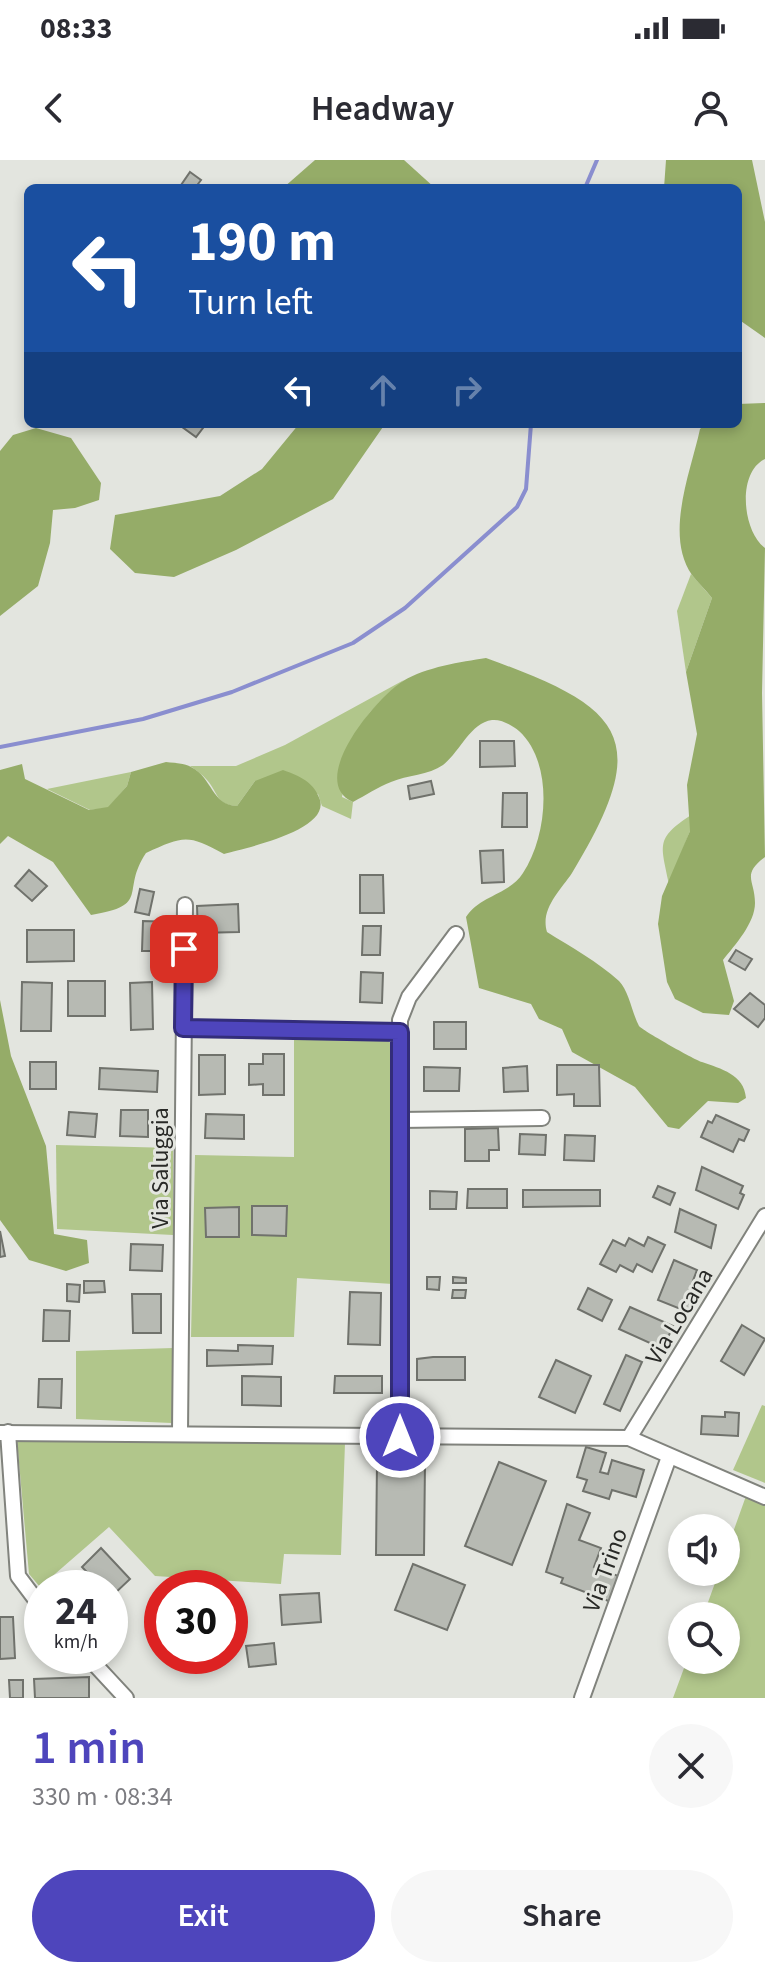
<!DOCTYPE html>
<meta charset="utf-8">
<style>
:root{--surface:#fff;--page:#f7f7f7;--text:#2b2b33;--muted:#7c7c81;--accent:#4e45bc}
body{margin:0;font-family:"Source Sans 3",sans-serif;background:var(--page);color:var(--text);height:100vh;display:flex;flex-direction:column;font-size:30px;white-space:nowrap}
*{box-sizing:border-box;margin:0}
p{font-size:26px;color:var(--muted)}
.icon{flex:none;width:44px;height:44px;fill:none;stroke:currentColor;stroke-width:2;stroke-linecap:round;stroke-linejoin:round}
.map{position:relative;height:1538px;overflow:hidden}
.panel{display:flex;flex-direction:column;background:var(--surface);flex:1}
.panel>*{flex:none}
.guide{position:absolute;left:24px;top:24px;width:718px;height:244px;border-radius:12px;box-shadow:0 4px 12px #0003;background:#1a4fa0;color:#fff;overflow:hidden}
.controls{position:absolute;left:668px;top:1354px;display:grid;gap:16px}
.controls a{display:grid;place-items:center;width:72px;height:72px;border-radius:50%;background:var(--surface);box-shadow:0 4px 12px #0003;font-size:40px}
.speed{position:absolute;left:24px;top:1410px;display:flex;gap:16px;font-size:40px;font-weight:700;text-align:center}
.speed>*{display:grid;place-content:center;width:104px;height:104px;border-radius:50%;background:var(--surface);box-shadow:0 4px 12px #0003;line-height:1}
.speed small{font-size:20px;font-weight:400}
.speed .limit{border:12px solid #d22;background:#fff;color:#111}
.pin{position:absolute;display:grid;place-items:center;width:68px;height:68px;color:#fff;margin:-34px;border-radius:16px;box-shadow:0 4px 12px #0006}
.me{position:absolute;width:88px;margin:-44px;rotate:0deg;stroke-linejoin:round;filter:drop-shadow(0 0 6px #0008)}
.turn{display:flex;align-items:center;gap:28px;height:168px;padding:0 32px;font-size:36px}
.turn .icon{width:104px;height:104px;stroke-width:2.5}
.turn b{display:block;font-size:56px;line-height:68px}
.lanes{display:flex;align-items:center;height:76px;padding:0 32px;background:#0003;justify-content:center;gap:40px;direction:ltr}
.lanes .off{opacity:.35}
.round{display:grid;place-items:center;flex:none;width:84px;height:84px;border-radius:42px;background:var(--page)}
.headline{display:flex;align-items:center;justify-content:space-between;height:136px;padding:0 32px}
h1{font-size:48px;font-weight:600;line-height:60px;color:var(--accent)}
.primary-button{display:flex;gap:16px;margin-top:auto;padding:16px 32px}
.primary-button a{flex:1;height:92px;border-radius:48px;background:var(--accent);color:#fff;font-size:32px;font-weight:600;line-height:92px;text-align:center}
.primary-button a+a{background:var(--page);color:var(--text)}
.status{display:flex;justify-content:space-between;align-items:center;height:56px;padding:0 40px;background:var(--surface);direction:ltr}
.status svg{height:22px;fill:currentColor}
header{display:flex;justify-content:space-between;align-items:center;height:104px;padding:0 32px;background:var(--surface);font-size:36px;font-weight:600}
.map>svg:first-child{display:block}
.green{fill:#b1c68b}
.forest{fill:#95ac68}
.lines{fill:none;stroke-linecap:round;stroke-linejoin:round}
.stream{stroke:#8a8ecf;stroke-width:4}
.building{fill:#b7bab3;stroke:#70726c;stroke-width:2}
.minor-casing{stroke:#81837d;stroke-width:18}
.minor{stroke:#fff;stroke-width:14}
.route-casing{stroke:#332d7a;stroke-width:20}
.route{stroke:#4e45bc;stroke-width:14}
.labels{text-anchor:middle;stroke-width:6;stroke-linejoin:round;paint-order:stroke}
.street-label{font-size:24px;fill:#282926;stroke:#e3e5df}
</style>
<div class="status"><b>08:33</b><svg viewBox="0 0 49 12"><path d="M0 12V9h3v3zM5 12V6h3v6zM10 12V3h3v9zM15 12V0h3v12zM26 1h20v11H26zM47 4h2v5h-2z"/></svg></div>
<header><svg class="icon" aria-label="back" viewBox="0 0 24 24"><path d="M15 5l-7 7 7 7"/></svg>Headway<svg class="icon" aria-label="person" viewBox="0 0 24 24"><circle cx="12" cy="8" r="4"/><path d="M4 21q1-7 8-7t8 7"/></svg></header>
<div class="map">
<svg width="765" height="1538" viewBox="0 0 765 1538">
<rect width="100%" height="100%" fill="#e3e5df"/>
<g class="green">
<polygon points="691,414 712,438 686,512 677,451"/>
<path d="M 404,520 C 352,564 355,572 342,637 L 353,642 L 351,659 L 322,646 L 318,634 L 255,621 L 237,646 C 216,645 219,634 207,620 C 203,615 196,610 190,606 L 236,606 L 285,585 Z"/>
<polygon points="131,612 127,626 108,648 90,650 47,629"/>
<path d="M 691,655 L 690,671 L 669,724 C 661,684 655,679 691,655 Z"/>
<polygon points="294,876 384,877 395,887 393,1124 297,1118 294,1177 191,1177 195,995 294,997"/>
<polygon points="56,985 173,988 173,1075 57,1069"/>
<polygon points="173,1188 172,1263 76,1259 76,1191"/>
<polygon points="762,1245 765,1246 765,1323 733,1310"/>
<polygon points="17,1280 345,1283 341,1395 284,1394 281,1424 155,1416 109,1367 40,1427 29,1414"/>
<polygon points="746,1336 765,1344 765,1538 673,1538 687,1500 726,1500 726,1456 703,1456 719,1412 726,1412 726,1392"/>
</g>
<g class="forest">
<polygon points="315,0 404,0 435,28 283,28"/>
<polygon points="666,0 752,0 765,62 765,178 738,159 738,28 664,28"/>
<path d="M 765,243 L 765,299 C 737,312 742,371 765,388 L 762,533 L 765,697 C 741,715 755,720 755,743 C 755,763 735,785 723,800 L 734,841 L 729,855 L 703,853 L 675,839 L 667,822 L 658,764 L 662,736 L 690,671 L 687,625 L 697,574 L 686,512 L 712,438 C 706,430 698,423 692,415 C 664,375 691,311 700,269 L 705,264 L 738,264 L 738,244 Z"/>
<polygon points="299,264 385,264 333,339 236,390 174,417 135,413 110,389 115,355 220,336 262,309"/>
<polygon points="36,268 71,278 101,323 99,340 75,348 53,350 50,383 38,426 0,456 0,291 13,275"/>
<path d="M 486,498 C 625,548 654,578 572,713 C 560,731 540,749 547,772 C 571,787 598,802 619,821 C 629,831 632,853 639,866 C 642,870 693,899 702,902 C 721,909 744,914 746,938 L 738,943 L 708,941 L 679,969 L 668,967 L 635,927 L 572,892 L 562,869 L 539,859 L 531,844 L 479,828 L 466,757 C 480,735 509,735 523,713 C 548,675 554,603 519,571 C 512,565 501,559 492,560 C 470,563 460,592 443,605 C 429,615 407,615 391,622 C 378,627 366,635 353,642 C 306,621 376,538 403,521 C 426,507 461,502 486,498 Z"/>
<path d="M 166,602 C 174,603 185,603 191,607 C 213,618 211,645 237,646 L 255,621 L 283,610 C 300,616 314,622 320,640 C 329,671 245,688 224,694 C 187,674 184,676 146,693 C 120,732 152,745 91,755 L 53,702 L 8,676 L 0,684 L 0,610 L 22,604 L 25,619 L 89,650 L 108,647 L 127,626 L 131,612 Z"/>
<polygon points="0,840 11,896 46,986 54,1074 87,1080 89,1103 66,1111 29,1100 0,1060"/>
</g>
<g class="lines">
<g class="stream">
<polyline points="585,28 597,0"/>
<polyline points="0,587 143,559 232,532 353,483 405,448 517,347 526,329 531,264"/>
</g>
</g>
<g class="building">
<polygon points="190,12 201,20 195,28 179,28"/>
<polygon points="178,264 206,264 196,277"/>
<polygon points="480,581 514,581 515,606 480,607"/>
<polygon points="431,621 434,634 410,639 408,626"/>
<polygon points="503,633 527,633 527,667 502,667"/>
<polygon points="503,690 504,722 482,723 480,691"/>
<polygon points="29,710 47,726 32,741 15,726"/>
<polygon points="360,715 383,715 384,753 360,753"/>
<polygon points="140,729 154,732 149,755 135,752"/>
<polygon points="238,744 239,772 198,773 197,746"/>
<polygon points="143,761 174,762 173,791 142,791"/>
<polygon points="363,766 381,766 380,795 362,795"/>
<polygon points="27,770 74,770 74,801 27,802"/>
<polygon points="736,790 752,799 745,810 729,801"/>
<polygon points="361,812 383,813 382,843 360,842"/>
<rect x="68" y="821" width="37" height="35"/>
<polygon points="22,822 52,823 51,871 21,871"/>
<polygon points="152,822 153,869 131,870 130,823"/>
<polygon points="750,833 765,845 765,858 758,867 734,849"/>
<rect x="434" y="862" width="32" height="27"/>
<polygon points="263,894 284,894 284,935 263,935 263,924 249,925 249,904 263,904"/>
<polygon points="199,895 225,895 225,934 199,935"/>
<rect x="30" y="902" width="26" height="27"/>
<polygon points="557,905 599,905 600,946 574,946 574,934 557,935"/>
<polygon points="527,906 528,931 504,932 503,908"/>
<polygon points="424,907 460,908 459,931 424,931"/>
<polygon points="100,908 158,911 157,932 99,929"/>
<polygon points="121,950 148,950 148,977 120,976"/>
<polygon points="69,952 97,954 95,977 67,975"/>
<polygon points="206,954 244,955 244,979 205,978"/>
<polygon points="716,955 749,970 744,981 739,979 733,992 701,977 708,961 712,963"/>
<polygon points="498,968 499,990 489,990 489,1001 465,1001 465,969"/>
<polygon points="520,974 546,975 545,995 519,994"/>
<polygon points="565,975 595,976 594,1001 564,1000"/>
<polygon points="702,1007 743,1026 740,1033 744,1035 738,1049 696,1030"/>
<polygon points="658,1026 675,1033 670,1045 653,1037"/>
<polygon points="468,1029 507,1029 507,1048 467,1048"/>
<polygon points="523,1030 600,1030 600,1046 523,1047"/>
<polygon points="430,1031 457,1032 456,1049 430,1049"/>
<polygon points="252,1046 287,1046 286,1076 252,1075"/>
<polygon points="239,1047 239,1077 206,1077 205,1048"/>
<polygon points="680,1049 716,1065 711,1088 675,1072"/>
<polygon points="0,1071 5,1096 0,1097"/>
<polygon points="648,1077 665,1085 652,1112 637,1104 633,1112 620,1105 616,1112 600,1104 613,1080 625,1086 629,1078 644,1086"/>
<polygon points="131,1084 163,1085 162,1111 130,1110"/>
<polygon points="674,1100 697,1110 691,1126 698,1128 688,1152 658,1140"/>
<polygon points="427,1117 440,1117 439,1130 427,1129"/>
<polygon points="453,1117 466,1118 466,1123 453,1123"/>
<polygon points="84,1121 104,1121 105,1132 84,1133"/>
<polygon points="67,1124 80,1125 79,1142 67,1141"/>
<polygon points="588,1128 612,1140 602,1161 578,1149"/>
<polygon points="453,1130 466,1130 465,1138 452,1138"/>
<polygon points="350,1132 381,1133 380,1185 348,1184"/>
<polygon points="132,1134 161,1134 161,1173 133,1173"/>
<polygon points="630,1147 673,1166 663,1189 619,1169"/>
<polygon points="44,1150 70,1151 69,1181 43,1181"/>
<polygon points="742,1165 765,1179 744,1215 721,1201"/>
<polygon points="238,1185 273,1186 272,1204 207,1206 207,1190 238,1191"/>
<polygon points="626,1195 642,1202 620,1251 604,1244"/>
<polygon points="433,1197 465,1197 465,1220 417,1220 417,1199"/>
<polygon points="556,1200 591,1216 575,1253 539,1237"/>
<polygon points="242,1216 281,1217 281,1246 242,1245"/>
<polygon points="335,1216 382,1216 382,1233 334,1233"/>
<polygon points="39,1219 62,1219 61,1248 38,1247"/>
<polygon points="725,1252 739,1253 738,1276 701,1274 702,1256 725,1257"/>
<polygon points="586,1287 606,1293 600,1312 608,1314 612,1300 644,1310 636,1337 612,1330 609,1339 583,1331 587,1320 577,1317"/>
<polygon points="377,1302 425,1302 424,1395 376,1395"/>
<polygon points="499,1302 546,1321 512,1405 465,1386"/>
<polygon points="567,1344 590,1353 579,1380 601,1388 594,1407 621,1417 611,1442 561,1423 563,1418 546,1412"/>
<polygon points="101,1388 130,1419 111,1437 110,1428 102,1428 82,1407"/>
<polygon points="413,1404 465,1425 447,1470 395,1450"/>
<polygon points="319,1433 321,1462 282,1465 280,1435"/>
<polygon points="0,1457 13,1457 15,1498 0,1499"/>
<polygon points="274,1483 276,1504 249,1507 246,1486"/>
<polygon points="89,1517 89,1538 35,1538 34,1519"/>
<polygon points="9,1520 23,1520 23,1538 10,1538"/>
</g>
<g class="lines">
<defs>
<g id="minor">
<polyline points="183,868 400,872"/>
<polyline points="400,960 542,958"/>
<polyline points="8,1272 18,1416 42,1448"/>
<polyline points="180,1272 185,745"/>
<polyline points="0,1273 629,1278 765,1337"/>
<polyline points="400,1277 400,860 409,837 456,774"/>
<polyline points="629,1278 765,1056"/>
<polyline points="87,1496 126,1538"/>
<polyline points="582,1538 669,1297"/>
</g>
</defs>
<use href="#minor" class="minor-casing"/>
<use href="#minor" class="minor"/>
</g>
<g class="lines">
<defs>
<polyline id="route" points="184,789 183,868 400,872 400,1277"/>
</defs>
<use href="#route" class="route-casing"/>
<use href="#route" class="route"/>
</g>
<g class="labels">
<g class="street-label">
<text transform="translate(160 1008) rotate(-90)" y="8">Via Saluggia</text>
<text transform="translate(679 1156) rotate(-59)" y="8">Via Locana</text>
<text transform="translate(605 1410) rotate(-70)" y="8">Via Trino</text>
</g>
</g>
</svg>
<div class="controls">
<a><svg class="icon" aria-label="sound" viewBox="0 0 24 24"><path d="M4 9h4l5-4v14l-5-4H4zM17 9q2 3 0 6"/></svg></a>
<a><svg class="icon" aria-label="search" viewBox="0 0 24 24"><circle cx="10" cy="10" r="6"/><path d="M15 15l6 6"/></svg></a>
</div>
<div class="speed"><div>24<small>km/h</small></div><div class="limit">30</div></div>
<div class="pin" style="left:184px;top:789px;background:#d93025"><svg class="icon" aria-label="arrive" viewBox="0 0 24 24"><path d="M6 21V4h12l-3 4 3 4H6"/></svg></div>
<svg class="me" style="left:400px;top:1277px" viewBox="-20 -20 40 40"><circle r="17" fill="#4e45bc" stroke="#fff" stroke-width="3"/><path d="M0-11L8 9 0 5-8 9z" fill="#fff"/></svg>
<div class="guide">
<div class="turn"><svg class="icon" aria-label="left" viewBox="0 0 24 24"><path d="M17 20v-9H6M10 6l-5 5 5 5"/></svg><div><b>190 m</b>Turn left</div></div>
<div class="lanes"><svg class="icon" aria-label="left" viewBox="0 0 24 24"><path d="M17 20v-9H6M10 6l-5 5 5 5"/></svg><svg class="icon off" aria-label="ahead" viewBox="0 0 24 24"><path d="M12 20V5M6 11l6-6 6 6"/></svg><svg class="icon off" aria-label="right" viewBox="0 0 24 24"><path d="M7 20v-9h11M14 6l5 5-5 5"/></svg></div>
</div>
</div>
<section class="panel">
<div class="headline"><div><h1>1 min</h1><p>330 m · 08:34</p></div><a class="round"><svg class="icon" aria-label="close" viewBox="0 0 24 24"><path d="M6 6l12 12M18 6L6 18"/></svg></a></div>
<div class="primary-button"><a>Exit</a><a>Share</a></div>
</section>
